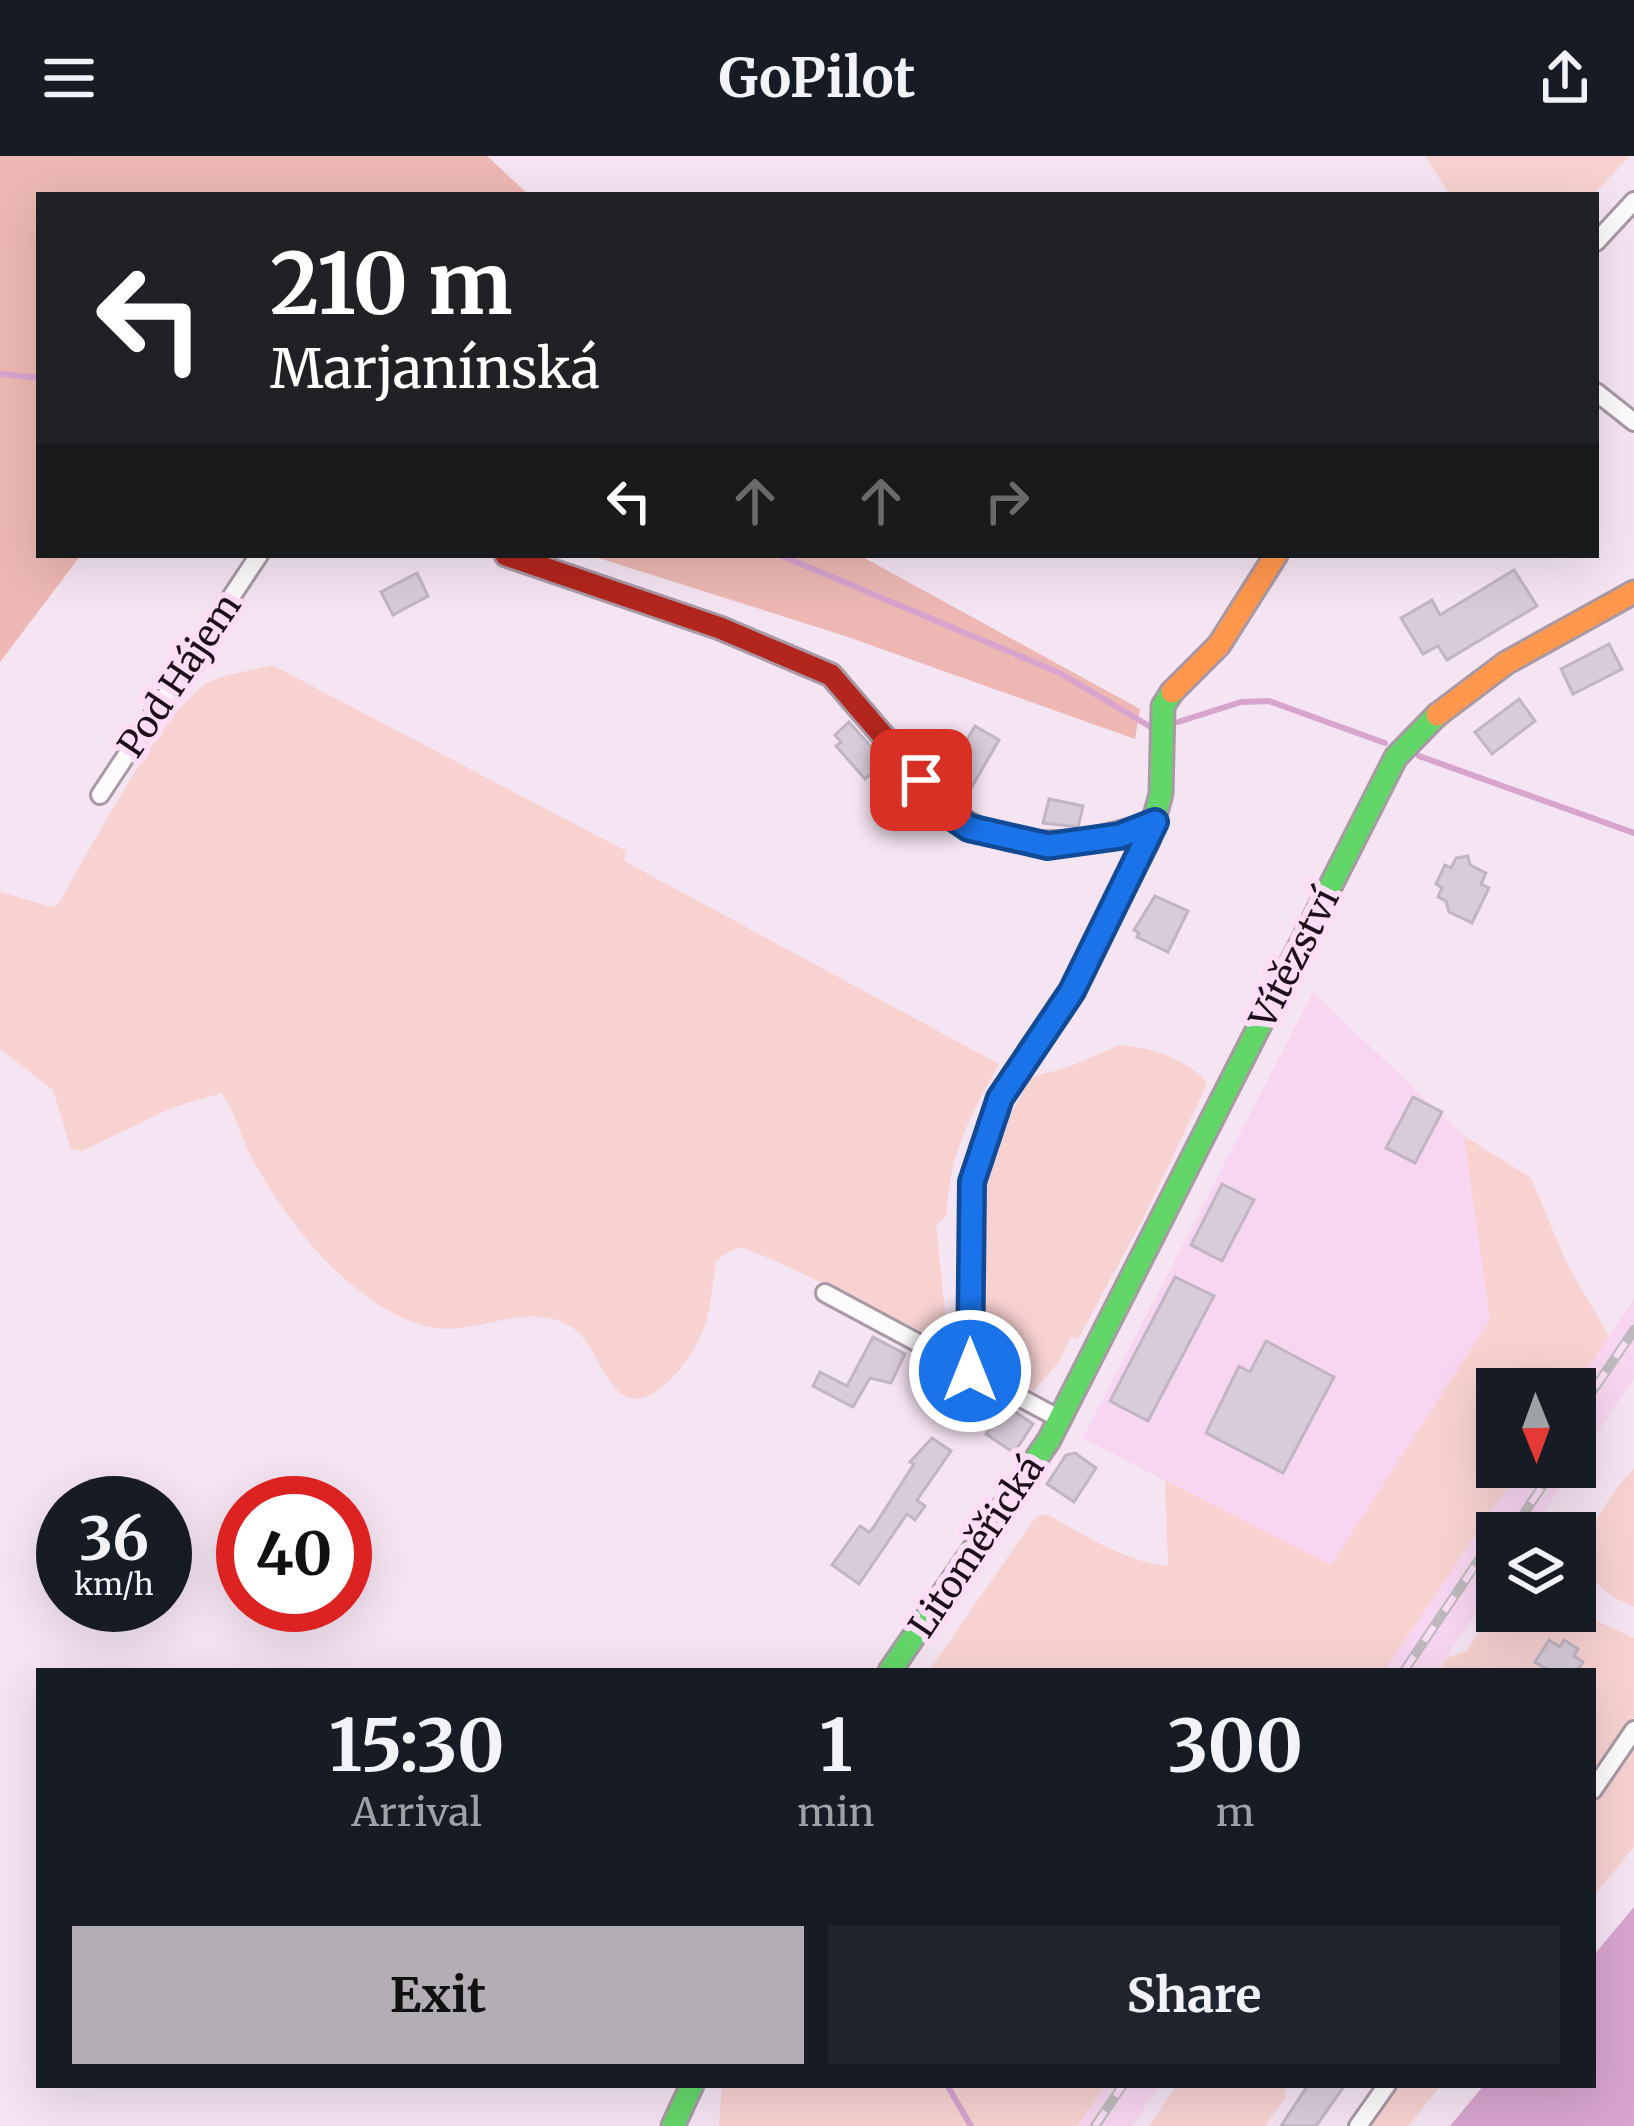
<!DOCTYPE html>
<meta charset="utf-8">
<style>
:root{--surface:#171b24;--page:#20242c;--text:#f1f3f6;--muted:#9ea1a6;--accent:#b3aeb5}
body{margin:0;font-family:Merriweather,serif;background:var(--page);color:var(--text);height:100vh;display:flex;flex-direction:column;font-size:45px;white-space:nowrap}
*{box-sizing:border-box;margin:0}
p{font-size:39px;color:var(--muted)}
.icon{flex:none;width:66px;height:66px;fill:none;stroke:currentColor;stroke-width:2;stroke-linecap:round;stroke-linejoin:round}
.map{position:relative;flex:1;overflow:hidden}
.side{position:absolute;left:36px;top:1512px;width:1560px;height:420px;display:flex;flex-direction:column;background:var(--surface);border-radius:0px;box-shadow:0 12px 48px #0002}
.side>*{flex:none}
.guide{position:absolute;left:36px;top:36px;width:1563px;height:366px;border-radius:0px;box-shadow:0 12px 48px #0002;background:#202124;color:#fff;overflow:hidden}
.needle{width:78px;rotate:179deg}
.fabs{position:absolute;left:1476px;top:1212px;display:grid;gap:24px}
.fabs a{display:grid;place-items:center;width:120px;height:120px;border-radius:0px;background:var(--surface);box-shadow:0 12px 48px #0002;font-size:60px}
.speed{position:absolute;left:36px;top:1320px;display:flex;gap:24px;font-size:60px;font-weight:700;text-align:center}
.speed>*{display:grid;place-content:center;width:156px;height:156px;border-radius:50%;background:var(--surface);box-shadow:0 12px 48px #0002;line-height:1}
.speed small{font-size:30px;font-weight:400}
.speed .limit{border:18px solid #d22;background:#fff;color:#111}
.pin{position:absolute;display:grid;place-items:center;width:102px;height:102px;color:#fff;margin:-51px;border-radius:24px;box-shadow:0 6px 18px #0006}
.me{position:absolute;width:132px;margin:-66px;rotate:0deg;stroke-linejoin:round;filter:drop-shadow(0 0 9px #0008)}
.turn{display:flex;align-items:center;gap:42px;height:252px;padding:0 36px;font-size:54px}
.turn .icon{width:156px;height:156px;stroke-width:2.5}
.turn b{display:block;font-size:84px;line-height:102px}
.lanes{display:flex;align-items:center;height:114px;padding:0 36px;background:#0003;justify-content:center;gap:60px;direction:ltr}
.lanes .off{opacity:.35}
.eta{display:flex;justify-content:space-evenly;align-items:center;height:204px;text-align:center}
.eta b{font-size:72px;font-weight:700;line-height:84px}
.button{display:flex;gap:24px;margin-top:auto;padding:24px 36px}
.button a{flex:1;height:138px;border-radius:0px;background:var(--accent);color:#111;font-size:48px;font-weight:700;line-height:138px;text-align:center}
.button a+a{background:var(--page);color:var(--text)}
header{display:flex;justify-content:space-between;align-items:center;height:156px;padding:0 36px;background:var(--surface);font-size:54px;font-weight:700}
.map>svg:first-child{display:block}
.built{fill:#f8d6f1}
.green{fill:#f7d2d1}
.forest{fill:#edb8b4}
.water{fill:#d7a4ce}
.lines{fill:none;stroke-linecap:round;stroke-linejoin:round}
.stream{stroke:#d7a4ce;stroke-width:6}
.building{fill:#d9ccda;stroke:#c1b5c3;stroke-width:3}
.street-casing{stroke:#a899a5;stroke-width:22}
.fast-casing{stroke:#a899a5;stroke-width:27}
.slow-casing{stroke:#a899a5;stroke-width:27}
.jam-casing{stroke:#a899a5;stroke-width:27}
.street{stroke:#fefbfd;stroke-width:16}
.fast{stroke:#63d668;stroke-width:21}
.slow{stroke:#ff974d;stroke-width:21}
.jam{stroke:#b3261e;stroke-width:21}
.rail-casing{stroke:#beb9bc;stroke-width:10}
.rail{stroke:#fddcf6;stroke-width:6;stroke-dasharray:18;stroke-linecap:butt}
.route-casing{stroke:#114b97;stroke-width:30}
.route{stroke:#1a73e8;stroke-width:21}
.labels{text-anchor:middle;stroke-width:12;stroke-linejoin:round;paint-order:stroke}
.street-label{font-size:36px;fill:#1c0e1a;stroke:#fddcf6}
</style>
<header><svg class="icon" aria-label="menu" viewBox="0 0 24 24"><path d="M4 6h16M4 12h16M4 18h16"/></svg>GoPilot<svg class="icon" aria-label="share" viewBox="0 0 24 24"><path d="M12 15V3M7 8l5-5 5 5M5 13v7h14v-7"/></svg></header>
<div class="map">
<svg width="1634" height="1970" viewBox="0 0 1634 1970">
<rect width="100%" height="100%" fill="#f5e4f2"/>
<g class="built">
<polygon points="1313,836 1464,980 1490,1164 1331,1410 1083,1282"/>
<polygon points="1634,1143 1634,1222 1575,1310 1573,1233"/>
<polygon points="1521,1311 1574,1311 1530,1377 1497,1377 1497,1426 1437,1515 1384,1515"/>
<polygon points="1106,1929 1160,1929 1132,1970 1079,1970"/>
</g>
<g class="green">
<polygon points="1425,0 1630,0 1593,39 1450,39"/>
<path d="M 272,509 L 626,695 L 624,705 L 999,908 C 971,958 948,1001 947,1058 L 936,1070 L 946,1165 L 937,1175 L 926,1177 C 902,1166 752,1091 741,1092 C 731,1093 723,1099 716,1106 C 712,1128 711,1156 702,1177 C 692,1202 648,1265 617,1234 C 598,1215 593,1182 568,1169 C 522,1144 473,1183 425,1170 C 350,1149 282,1062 248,994 C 239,976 234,952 221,937 L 174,951 L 82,995 L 71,993 L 53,934 L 0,893 L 0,736 L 52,751 L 59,747 C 86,700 167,547 209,526 C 228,517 252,515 272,509 Z"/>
<path d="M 1120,889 C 1146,890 1193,905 1206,927 L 1204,935 L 1144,1061 L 1078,1183 L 1072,1180 L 1057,1208 L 1033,1235 L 1019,1225 L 986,1183 L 977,1163 L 976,1043 L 993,990 L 1031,921 L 1066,912 Z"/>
<path d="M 1464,980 L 1531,1022 L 1567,1108 L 1609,1180 L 1573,1233 L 1497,1233 L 1497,1311 L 1521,1311 L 1384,1515 L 929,1515 L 1032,1366 L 1041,1359 L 1049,1359 C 1085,1380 1126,1406 1168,1410 L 1165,1324 L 1331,1409 L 1490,1164 Z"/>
<path d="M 1634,1312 L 1634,1451 C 1553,1419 1593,1359 1634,1312 Z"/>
<polygon points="1497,1447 1497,1455 1575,1455 1634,1482 1634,1561 1593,1619 1593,1515 1438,1515 1447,1502 1467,1495"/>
<polygon points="1631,1594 1634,1596 1634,1691 1593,1740 1593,1649"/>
<polygon points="722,1929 1106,1929 1078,1970 719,1970"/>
<polygon points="1177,1929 1289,1929 1283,1938 1286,1940 1265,1970 1149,1970"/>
<polygon points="1395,1929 1441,1929 1408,1970 1364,1970"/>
</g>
<g class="forest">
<polygon points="0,0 487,0 529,39 39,39 39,399 81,399 0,506"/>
<polygon points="589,399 859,399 1140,553 1135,583 845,480"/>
</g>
<polygon class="water" points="1634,1751 1634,1970 1450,1970 1484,1929 1593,1929 1593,1800"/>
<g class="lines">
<g class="stream">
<polyline points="0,218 39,222"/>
<polyline points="780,399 1060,517 1154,573"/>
<polyline points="1178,566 1241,546 1269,545 1385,587"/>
<polyline points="1419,600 1634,677"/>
<polyline points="947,1929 971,1970"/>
</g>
</g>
<g class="building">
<polygon points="1514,414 1537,450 1447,504 1438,490 1423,498 1401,462 1432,444 1440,459"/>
<polygon points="417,417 428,440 393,459 381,436"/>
<polygon points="1609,488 1622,513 1573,538 1561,513"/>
<polygon points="1519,543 1535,565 1492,598 1475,576"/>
<polygon points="849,566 885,606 865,623 836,590 841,586 835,579"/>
<polygon points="975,570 999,584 966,641 942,626"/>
<polygon points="1049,643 1083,650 1078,671 1043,667"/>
<polygon points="1468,700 1470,709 1486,717 1481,728 1489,732 1472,767 1449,756 1446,745 1438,741 1442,732 1436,728 1445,709 1451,712 1456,702"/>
<polygon points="1155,740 1188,755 1168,796 1137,781 1139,777 1134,774"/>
<polygon points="1413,941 1442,956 1415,1007 1386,992"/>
<polygon points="1222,1028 1254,1044 1222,1105 1191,1089"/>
<polygon points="1175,1121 1214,1140 1148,1265 1110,1245"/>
<polygon points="873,1181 905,1198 891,1227 870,1222 853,1251 813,1230 820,1216 847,1230"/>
<polygon points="1266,1185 1334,1221 1283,1317 1206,1277 1239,1210 1250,1216"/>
<polygon points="1005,1249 1033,1268 1014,1297 986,1278"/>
<polygon points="932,1282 951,1295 917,1344 925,1350 915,1364 907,1358 859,1428 832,1409 860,1370 869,1376 873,1372 914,1308 910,1306"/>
<polygon points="1075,1297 1096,1312 1074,1346 1047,1328 1066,1299"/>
<polygon points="1549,1484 1560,1491 1564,1484 1578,1493 1574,1500 1583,1506 1577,1515 1550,1515 1535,1506"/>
<polygon points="1308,1929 1345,1929 1316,1970 1281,1970"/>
</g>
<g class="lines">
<defs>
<g id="street">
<polyline points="1596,86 1634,45"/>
<polyline points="1596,236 1634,266"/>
<polyline points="100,639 259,399"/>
<polyline points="825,1137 1060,1263"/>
<polyline points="1593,1634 1634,1574"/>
<polyline points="1358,1970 1387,1929"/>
</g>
<g id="fast">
<path d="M 933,638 C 989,704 1081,692 1155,666"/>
<polyline points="970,1215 972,1026 1000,942 1072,835 1148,685 1161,638 1163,550 1172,536"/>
<polyline points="890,1515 1049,1284 1396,601 1437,559"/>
<polyline points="673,1970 692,1929"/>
</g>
<g id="slow">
<polyline points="1172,536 1219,489 1276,399"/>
<polyline points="1437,559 1506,507 1634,436"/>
</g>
<polyline id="jam" points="506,399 720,472 831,519 933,638"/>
</defs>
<use href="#street" class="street-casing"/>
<use href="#fast" class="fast-casing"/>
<use href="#slow" class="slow-casing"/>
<use href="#jam" class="jam-casing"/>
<use href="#street" class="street"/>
<use href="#fast" class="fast"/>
<use href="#slow" class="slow"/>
<use href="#jam" class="jam"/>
<defs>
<g id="rail">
<polyline points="1575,1261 1634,1174"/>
<polyline points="1511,1377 1555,1311"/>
<polyline points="1404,1515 1497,1377"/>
<polyline points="1095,1970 1123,1929"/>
</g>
</defs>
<use href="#rail" class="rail-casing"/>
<use href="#rail" class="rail"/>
</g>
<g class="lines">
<defs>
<polyline id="route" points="921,624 950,659 969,672 1048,690 1120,680 1155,666 1072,835 1000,942 972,1026 970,1215"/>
</defs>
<use href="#route" class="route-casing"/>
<use href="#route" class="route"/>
</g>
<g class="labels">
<g class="street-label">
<text transform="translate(179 519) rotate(-56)" y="13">Pod Hájem</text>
<text transform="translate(1294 802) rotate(-63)" y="13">Vítězství</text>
<text transform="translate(976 1390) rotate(-56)" y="13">Litoměřická</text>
</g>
</g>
</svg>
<div class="fabs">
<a><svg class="needle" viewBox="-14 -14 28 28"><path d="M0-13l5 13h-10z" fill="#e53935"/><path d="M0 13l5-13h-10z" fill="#9ea1a6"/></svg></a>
<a><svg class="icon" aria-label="layers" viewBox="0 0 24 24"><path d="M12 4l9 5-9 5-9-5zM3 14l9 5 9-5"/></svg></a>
</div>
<div class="speed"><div>36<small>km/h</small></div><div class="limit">40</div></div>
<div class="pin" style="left:921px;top:624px;background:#d93025"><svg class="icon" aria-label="arrive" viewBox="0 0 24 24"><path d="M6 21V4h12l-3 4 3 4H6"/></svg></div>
<svg class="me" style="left:970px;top:1215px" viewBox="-20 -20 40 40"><circle r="17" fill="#1a73e8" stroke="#fff" stroke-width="3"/><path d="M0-11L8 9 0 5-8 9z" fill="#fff"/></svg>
<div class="guide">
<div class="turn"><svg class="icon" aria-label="left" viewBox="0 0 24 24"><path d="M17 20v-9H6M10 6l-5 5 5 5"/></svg><div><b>210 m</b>Marjanínská</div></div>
<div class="lanes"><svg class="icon" aria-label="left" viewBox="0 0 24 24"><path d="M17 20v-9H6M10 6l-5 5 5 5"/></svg><svg class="icon off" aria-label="ahead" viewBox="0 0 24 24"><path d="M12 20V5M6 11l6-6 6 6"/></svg><svg class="icon off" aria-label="ahead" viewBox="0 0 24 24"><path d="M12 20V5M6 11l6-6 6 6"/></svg><svg class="icon off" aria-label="right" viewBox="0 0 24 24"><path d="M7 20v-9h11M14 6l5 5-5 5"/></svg></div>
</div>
<section class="side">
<div class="eta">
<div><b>15:30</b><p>Arrival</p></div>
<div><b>1</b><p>min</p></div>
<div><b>300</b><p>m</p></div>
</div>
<div class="button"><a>Exit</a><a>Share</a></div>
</section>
</div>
